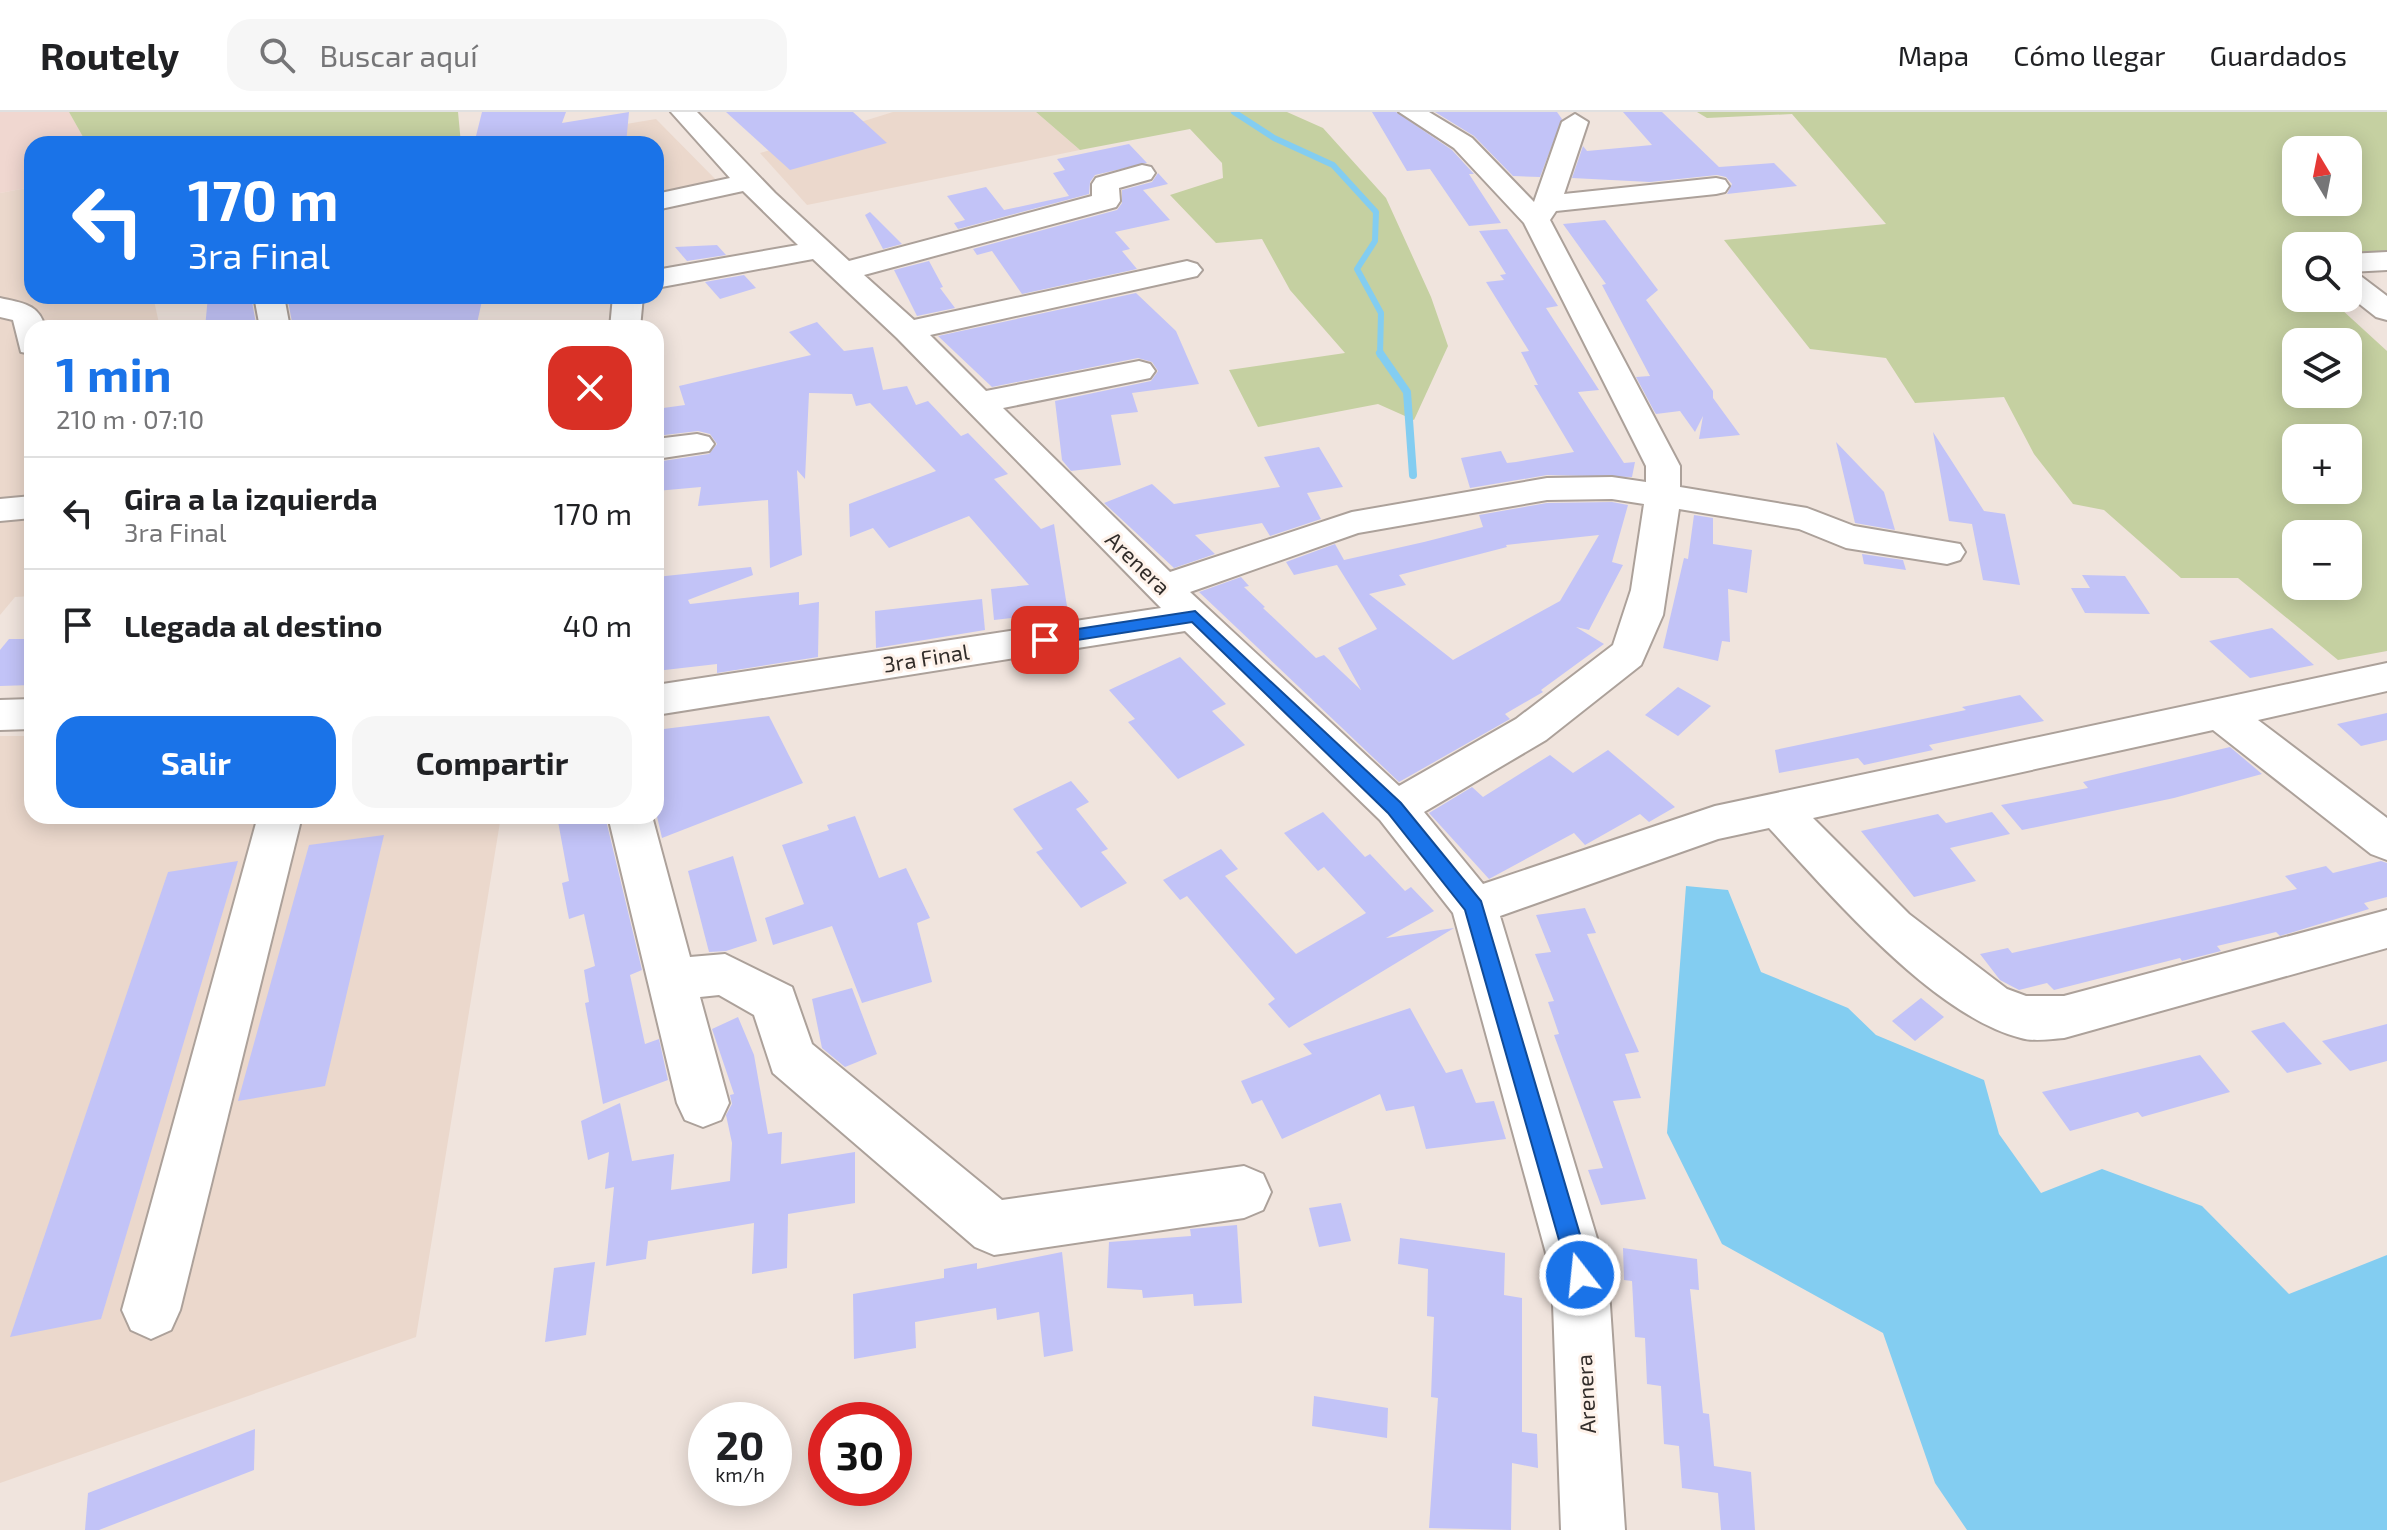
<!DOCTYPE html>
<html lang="es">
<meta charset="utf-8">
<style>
:root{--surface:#fff;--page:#f6f6f6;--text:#202124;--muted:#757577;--line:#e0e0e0;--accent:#1a73e8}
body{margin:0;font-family:"Exo 2",sans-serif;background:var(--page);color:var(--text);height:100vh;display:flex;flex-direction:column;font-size:30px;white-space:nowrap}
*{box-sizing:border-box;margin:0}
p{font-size:26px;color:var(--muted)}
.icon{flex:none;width:44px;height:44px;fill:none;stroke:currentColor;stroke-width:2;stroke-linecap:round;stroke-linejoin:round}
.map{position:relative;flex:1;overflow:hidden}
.panel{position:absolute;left:24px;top:208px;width:640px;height:504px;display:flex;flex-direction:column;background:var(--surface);border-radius:24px;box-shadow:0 4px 20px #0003}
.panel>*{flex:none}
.top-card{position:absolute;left:24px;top:24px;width:640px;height:168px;border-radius:24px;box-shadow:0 4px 20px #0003;background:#1a73e8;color:#fff;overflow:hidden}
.needle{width:52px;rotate:350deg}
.controls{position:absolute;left:2282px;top:24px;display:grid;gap:16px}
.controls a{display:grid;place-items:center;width:80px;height:80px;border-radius:16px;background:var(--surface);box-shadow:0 4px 20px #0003;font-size:40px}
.speed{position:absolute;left:688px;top:1290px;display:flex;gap:16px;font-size:40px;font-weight:700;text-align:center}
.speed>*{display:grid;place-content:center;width:104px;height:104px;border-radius:50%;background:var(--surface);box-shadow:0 4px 20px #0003;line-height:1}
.speed small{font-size:20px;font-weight:400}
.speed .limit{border:12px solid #d22;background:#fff;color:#111}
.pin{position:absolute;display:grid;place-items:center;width:68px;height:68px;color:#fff;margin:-34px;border-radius:16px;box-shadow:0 4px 12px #0006}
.me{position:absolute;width:88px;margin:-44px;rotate:344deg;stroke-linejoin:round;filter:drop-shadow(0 0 6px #0008)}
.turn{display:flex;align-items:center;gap:28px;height:168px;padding:0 32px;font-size:36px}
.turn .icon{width:104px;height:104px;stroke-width:2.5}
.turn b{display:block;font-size:56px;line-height:68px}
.round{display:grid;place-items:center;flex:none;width:84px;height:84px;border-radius:24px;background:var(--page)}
.head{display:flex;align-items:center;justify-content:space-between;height:136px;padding:0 32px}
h1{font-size:48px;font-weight:700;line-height:60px;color:var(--accent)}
.cta{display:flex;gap:16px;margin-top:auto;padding:16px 32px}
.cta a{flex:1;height:92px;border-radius:24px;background:var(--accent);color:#fff;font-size:32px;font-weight:700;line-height:92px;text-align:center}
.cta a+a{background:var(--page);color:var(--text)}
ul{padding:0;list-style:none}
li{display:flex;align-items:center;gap:24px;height:112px;padding:0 32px;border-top:2px solid var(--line)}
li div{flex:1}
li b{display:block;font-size:30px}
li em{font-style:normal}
header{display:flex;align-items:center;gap:48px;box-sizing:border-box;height:112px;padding:0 40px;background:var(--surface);border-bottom:2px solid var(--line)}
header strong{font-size:38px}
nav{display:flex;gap:44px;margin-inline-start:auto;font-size:28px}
.search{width:560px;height:72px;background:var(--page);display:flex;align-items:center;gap:20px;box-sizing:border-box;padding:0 28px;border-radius:24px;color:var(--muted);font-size:30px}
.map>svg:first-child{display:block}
.built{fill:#ebd8cc}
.education{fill:#f0d7d0}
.green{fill:#c5d0a1;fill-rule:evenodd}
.water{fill:#83cdf1}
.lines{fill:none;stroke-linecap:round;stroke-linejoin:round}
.stream-far1{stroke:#83cdf1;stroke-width:6}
.stream{stroke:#83cdf1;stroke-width:8}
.building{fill:#c2c3f7;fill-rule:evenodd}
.minor-casing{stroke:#aca19a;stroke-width:4}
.minor{fill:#fff;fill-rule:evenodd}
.route{fill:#1a73e8;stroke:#114b97;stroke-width:2}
.labels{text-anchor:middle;stroke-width:6;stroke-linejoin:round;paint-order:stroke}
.street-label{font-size:22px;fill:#322d2a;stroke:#fef2ea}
</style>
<header>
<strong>Routely</strong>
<div class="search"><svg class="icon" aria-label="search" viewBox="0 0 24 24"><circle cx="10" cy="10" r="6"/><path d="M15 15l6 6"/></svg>Buscar aquí</div>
<nav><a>Mapa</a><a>Cómo llegar</a><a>Guardados</a></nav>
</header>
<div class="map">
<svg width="2387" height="1418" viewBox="0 0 2387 1418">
<rect width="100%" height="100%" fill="#f0e4dd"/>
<g class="built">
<polygon points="893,0 1036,0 1080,38 807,93 760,41"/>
<polygon points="656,7 722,74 656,88 656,32 529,32 531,28"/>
<polygon points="32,75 32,184 153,184 160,216 32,216 32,484 15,485 0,503 0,81"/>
<polygon points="0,624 32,624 32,704 501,704 416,1225 0,1371"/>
</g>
<polygon class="education" points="0,0 69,0 87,32 32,32 32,75 0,81"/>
<g class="green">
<polygon points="69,0 458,0 461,32 87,32"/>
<polygon points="1036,0 1287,0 1323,16 1386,86 1431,185 1448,234 1414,308 1378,292 1258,315 1229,258 1345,241 1290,178 1262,127 1216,131 1170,83 1223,66 1222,51 1190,17 1080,38"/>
<path d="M 1697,0 L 2387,0 L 2387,144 L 2348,146 L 2348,134 L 2296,134 L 2296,149 L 2289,150 L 2296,156 L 2296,186 L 2329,186 L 2387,239 L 2387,539 L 2338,548 L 2238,466 L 2181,466 L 2104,398 L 2073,392 L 2034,342 L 2004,285 L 1915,291 L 1886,246 L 1810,237 L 1724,128 L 1886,112 L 1792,2 L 1707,6 ZM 2296,38 L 2348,38 L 2348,90 L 2296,90 ZM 2296,230 L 2348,230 L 2348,282 L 2296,282 ZM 2296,326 L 2348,326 L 2348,378 L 2296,378 ZM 2296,422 L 2348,422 L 2348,474 L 2296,474 Z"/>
</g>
<polygon class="water" points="1686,774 1728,778 1761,860 1848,896 1876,923 1984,968 1999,1022 2041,1081 2102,1057 2202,1094 2289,1182 2387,1143 2387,1418 1967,1418 1935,1371 1883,1221 1722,1132 1667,1021"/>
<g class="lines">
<polyline class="stream-far1" points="1234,0 1274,26 1333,53 1376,100 1375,129 1357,157 1381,201 1380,243"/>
<polyline class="stream" points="1380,241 1407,280 1413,363"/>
</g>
<g class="building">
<polygon points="482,0 566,0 562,11 629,0 626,32 474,32"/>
<polygon points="726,0 853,0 887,31 790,58"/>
<polygon points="1372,0 1396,0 1452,38 1474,62 1469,62 1501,111 1469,114 1430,57 1407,59"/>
<polygon points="1435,0 1557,0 1562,7 1540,65 1513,64 1474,24"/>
<polygon points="1623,0 1662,0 1719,55 1774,51 1797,74 1727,82 1732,72 1726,65 1717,63 1650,70 1572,66 1583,34 1587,39 1652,33"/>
<polygon points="1129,32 1147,51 1095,63 1090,70 1089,82 958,117 954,111 965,108 947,84 986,75 1004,98 1069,84 1053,61 1065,58 1057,47"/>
<polygon points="1158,61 1168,72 1143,78 1170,108 1115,120 1130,137 1122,139 1137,157 1022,182 992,139 977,143 973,137 1117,98 1122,91 1122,78 1152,70"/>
<polygon points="870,100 902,132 883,137 865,103"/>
<polygon points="1605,108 1658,178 1646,188 1713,279 1713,286 1740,323 1699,327 1703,304 1695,320 1680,299 1656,302 1654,299 1636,265 1650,264 1602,173 1606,172 1563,112"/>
<polygon points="1507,117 1558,194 1546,196 1599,278 1578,280 1624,351 1635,350 1632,365 1547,363 1470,376 1461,346 1501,339 1507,351 1516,350 1574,340 1534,273 1538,273 1521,240 1529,239 1486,170 1504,168 1500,163 1506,162 1479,119"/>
<polygon points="717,133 726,143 687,149 675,135"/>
<polygon points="929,149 943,175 940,176 955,196 917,204 894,158"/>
<polygon points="744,163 756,176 720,187 705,170"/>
<polygon points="1136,181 1176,219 1199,272 1132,281 1138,300 1111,303 1121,353 1071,359 1062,348 1055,289 1151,269 1158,259 1152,250 1138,246 992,275 938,224"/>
<polygon points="208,184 251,184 256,212 248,212 248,216 205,216"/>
<polygon points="287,184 483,184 476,216 324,216 324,209 292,210"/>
<polygon points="817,210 844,239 873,235 883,278 907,274 916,293 928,289 961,324 968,321 1008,362 994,367 1041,417 1054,412 1069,507 1040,511 1039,503 994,508 991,477 1029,473 969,404 889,436 873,416 850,425 849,392 936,359 870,291 856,294 852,282 809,281 805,367 797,358 802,443 770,456 768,388 698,394 701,375 656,379 656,350 709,342 717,332 710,322 698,319 656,324 656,297 685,293 679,274 811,243 789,220"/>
<polygon points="1933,320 1984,399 2005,402 2020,473 1983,468 1972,412 1949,409"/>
<polygon points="1836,330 1884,380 1895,418 1855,411"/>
<polygon points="1319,335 1343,375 1307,381 1321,407 1270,424 1262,411 1195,423 1215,442 1174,456 1104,391 1152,372 1174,392 1280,375 1264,345"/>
<path d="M 1612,390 L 1628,393 L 1612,450 L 1623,453 L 1589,518 L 1576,515 L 1604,532 L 1541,578 L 1543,580 L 1505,602 L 1510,607 L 1399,670 L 1199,480 L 1241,465 L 1249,474 L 1244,475 L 1265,495 L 1263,496 L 1316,546 L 1324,543 L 1361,578 L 1338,536 L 1377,517 L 1337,453 L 1294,463 L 1286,450 L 1335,432 L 1344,448 L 1424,430 L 1483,415 L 1479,403 L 1547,391 ZM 1599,423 L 1560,489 L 1453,548 L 1369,482 L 1406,473 L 1399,463 L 1507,435 L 1506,433 Z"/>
<polygon points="1694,403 1713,406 1713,432 1752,438 1747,481 1728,477 1730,530 1722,529 1718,549 1663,536 1684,446 1688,447"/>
<polygon points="1862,442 1903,448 1906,458 1864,452"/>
<polygon points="751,455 753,463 688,488 690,492 799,480 799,493 819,490 818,545 717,561 717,552 656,559 656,465"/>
<polygon points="2082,463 2125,464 2150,502 2085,501 2071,476 2090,476"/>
<polygon points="982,487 985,518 876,536 875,499"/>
<polygon points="2272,516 2314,553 2250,566 2209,529"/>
<polygon points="9,527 32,527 32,573 0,574 0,538"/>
<polygon points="1180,545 1226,592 1212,599 1245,633 1178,667 1128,610 1135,607 1109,578"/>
<polygon points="1678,575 1711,594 1678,624 1645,603"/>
<polygon points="2020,583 2044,609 1929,633 1933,638 1864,653 1858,646 1779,661 1775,638 1966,598 1962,595"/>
<polygon points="2387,601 2387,628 2361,634 2337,612"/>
<polygon points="769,604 803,671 662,726 656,700 656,618"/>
<polygon points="2230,635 2262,662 2174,686 2022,718 2001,693 2088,676 2083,670"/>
<polygon points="1608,638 1675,695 1649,710 1640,702 1585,733 1574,721 1489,767 1429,701 1472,675 1483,685 1550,643 1573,661"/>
<polygon points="1071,669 1089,690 1076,697 1108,737 1101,740 1127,771 1081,796 1036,740 1043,737 1013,697"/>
<polygon points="1323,700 1365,745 1370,742 1405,779 1411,775 1434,799 1386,826 1454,816 1289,916 1268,892 1275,887 1187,784 1180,788 1163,768 1221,737 1238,757 1225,764 1296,842 1366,801 1324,755 1318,759 1284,721"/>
<polygon points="1992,700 2010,722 1950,736 1976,769 1914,785 1861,719 1938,702 1946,711"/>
<polygon points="557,704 605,704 642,858 630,863 645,932 659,927 668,968 603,992 585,891 589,890 584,858 595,854 584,802 569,807 562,771 569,769"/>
<polygon points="855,704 879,766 906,756 930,806 917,811 932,870 862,891 832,814 773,833 765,806 804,792 782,733 829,718 827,713"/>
<polygon points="384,723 325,974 238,989 309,733"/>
<polygon points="733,744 757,829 726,839 709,840 688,759"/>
<polygon points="238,749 101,1207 10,1225 168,760"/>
<polygon points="2381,749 2387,751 2387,785 2364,791 2369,797 2280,824 2276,820 2217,834 2221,839 2182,849 2180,846 2054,878 2047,871 2019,878 2000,868 1980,842 2008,836 2012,841 2228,793 2297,777 2285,764 2326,754 2333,761"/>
<polygon points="1585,796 1596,821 1587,822 1639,940 1625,942 1641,986 1613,989 1646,1087 1601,1093 1588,1058 1603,1056 1554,923 1559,922 1548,890 1554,889 1535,842 1551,840 1536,803"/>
<polygon points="852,876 877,942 845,955 822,936 812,887"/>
<polygon points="1921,886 1944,905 1915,929 1892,909"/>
<polygon points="1410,896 1446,961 1462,957 1476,991 1494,989 1506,1027 1426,1037 1414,994 1386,999 1380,982 1282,1027 1262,988 1252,992 1241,969 1312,942 1303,932"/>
<polygon points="738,905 754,943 768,1022 782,1020 781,1052 855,1040 855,1091 788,1102 787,1156 752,1162 754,1111 648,1129 646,1147 606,1154 614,1075 605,1077 609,1040 588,1048 581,1009 620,991 632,1049 674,1042 671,1078 730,1069 732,1031 726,1003 732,992 730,983 734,982 712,917"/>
<polygon points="2284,910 2322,952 2287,961 2251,919"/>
<polygon points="2387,912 2387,949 2350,959 2322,929"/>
<polygon points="2200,943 2230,980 2142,1005 2138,1000 2070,1019 2042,980"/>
<polygon points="1341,1091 1351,1129 1319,1135 1309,1096"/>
<polygon points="1237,1113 1242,1191 1194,1194 1193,1182 1143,1186 1142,1178 1107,1176 1109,1130 1191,1124 1190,1117"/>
<polygon points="1400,1126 1505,1141 1504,1183 1522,1186 1522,1320 1537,1322 1538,1356 1512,1351 1511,1418 1429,1416 1438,1286 1431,1285 1434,1205 1427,1204 1428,1157 1398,1152"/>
<polygon points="1623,1136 1697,1147 1699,1178 1690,1177 1703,1301 1709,1302 1714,1354 1751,1360 1755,1418 1721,1418 1718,1381 1682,1376 1679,1334 1664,1332 1661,1274 1647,1272 1645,1226 1635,1225 1632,1169 1624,1168"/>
<polygon points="1062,1140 1073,1239 1044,1245 1039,1200 997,1208 996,1196 915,1210 916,1236 854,1247 853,1182 944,1166 944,1157 977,1151 977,1157"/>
<polygon points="595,1150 586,1223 545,1230 554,1156"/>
<polygon points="1314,1284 1388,1296 1387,1326 1312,1314"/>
<polygon points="255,1317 254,1358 99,1418 85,1418 88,1381"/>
</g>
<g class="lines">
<defs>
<g id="minor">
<path d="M 671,0 L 697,0 L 775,81 L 849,149 L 1092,84 L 1092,72 L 1096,66 L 1142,53 L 1151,55 L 1155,61 L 1151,67 L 1119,76 L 1120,89 L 1116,95 L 864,163 L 914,208 L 1187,149 L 1197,152 L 1202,158 L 1197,164 L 930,223 L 986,279 L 1139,249 L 1150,252 L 1155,259 L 1150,266 L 1003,296 L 1170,460 L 1352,400 L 1547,366 L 1612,365 L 1646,370 L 1646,354 L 1524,111 L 1454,36 L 1399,0 L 1429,0 L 1472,26 L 1534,90 L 1562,10 L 1575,2 L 1588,10 L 1564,82 L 1716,66 L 1725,68 L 1729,74 L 1725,80 L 1716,82 L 1556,99 L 1550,108 L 1680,354 L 1680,375 L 1807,396 L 1854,414 L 1960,432 L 1965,440 L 1960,448 L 1947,452 L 1846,436 L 1799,417 L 1679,397 L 1663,503 L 1641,553 L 1546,628 L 1424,700 L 1483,772 L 1715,694 L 2387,551 L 2387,579 L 2258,608 L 2387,706 L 2387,748 L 2371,742 L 2213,618 L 1813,706 L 1909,802 L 2007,877 L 2026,884 L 2064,884 L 2387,798 L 2387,836 L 2064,926 C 2051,927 2034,930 2021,926 C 1933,904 1830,782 1769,716 L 1718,727 L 1500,804 L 1608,1163 L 1625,1418 L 1561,1418 L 1552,1163 L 1453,801 L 1380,708 L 1185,519 L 656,603 L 656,573 L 1161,496 L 897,226 L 813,147 L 656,176 L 656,158 L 798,133 L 743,79 L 656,98 L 656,82 L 730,66 ZM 1612,387 L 1644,392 L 1631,478 L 1613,533 L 1516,607 L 1399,674 L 1190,480 L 1358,421 L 1547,388 Z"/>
<polygon points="2387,140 2387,158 2350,160 2358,162 2387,184 2387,208 2376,205 2348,183 2348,142"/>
<polygon points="254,184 284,184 290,216 260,216"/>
<polygon points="613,184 643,184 640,216 610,216"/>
<path d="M 0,186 C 22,191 40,192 45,216 L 32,216 L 32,242 L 21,240 L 13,208 L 0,205 Z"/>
<polygon points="697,322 709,325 714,332 709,339 656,347 656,327"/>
<polygon points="32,384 32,406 0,409 0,387"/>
<polygon points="32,587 32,617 0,618 0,588"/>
<polygon points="258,704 302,704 180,1198 171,1218 151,1227 131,1218 122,1198"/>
<polygon points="608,704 652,704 690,845 725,842 792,875 812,932 1002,1088 1244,1054 1263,1062 1271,1080 1263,1098 1244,1106 994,1143 975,1135 773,961 754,903 719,883 700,885 729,991 721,1008 703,1015 685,1008 677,991"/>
</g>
</defs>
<use href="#minor" class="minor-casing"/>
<use href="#minor" class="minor"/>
</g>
<polygon class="route" points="1195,499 1401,691 1481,789 1592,1163 1589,1171 1580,1175 1572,1171 1569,1163 1465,798 1388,701 1192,510 1045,533 1037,528 1045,522"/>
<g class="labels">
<g class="street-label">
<text transform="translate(1138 451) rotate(44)" y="8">Arenera</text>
<text transform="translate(926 546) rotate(-9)" y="8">3ra Final</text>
<text transform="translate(1586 1282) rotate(-93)" y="8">Arenera</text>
</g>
</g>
</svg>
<div class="controls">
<a><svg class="needle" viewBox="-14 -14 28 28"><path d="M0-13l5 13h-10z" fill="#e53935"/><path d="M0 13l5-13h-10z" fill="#757577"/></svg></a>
<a><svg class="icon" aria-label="search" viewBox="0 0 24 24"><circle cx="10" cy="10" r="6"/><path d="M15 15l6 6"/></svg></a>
<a><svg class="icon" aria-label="layers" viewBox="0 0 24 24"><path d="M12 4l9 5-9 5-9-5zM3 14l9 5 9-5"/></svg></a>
<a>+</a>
<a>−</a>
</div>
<div class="speed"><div>20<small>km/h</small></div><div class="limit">30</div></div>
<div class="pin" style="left:1045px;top:528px;background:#d93025"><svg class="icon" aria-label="arrive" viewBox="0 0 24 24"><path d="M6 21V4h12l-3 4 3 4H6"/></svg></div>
<svg class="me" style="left:1580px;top:1163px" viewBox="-20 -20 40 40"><circle r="17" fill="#1a73e8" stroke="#fff" stroke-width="3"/><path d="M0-11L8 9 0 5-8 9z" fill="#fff"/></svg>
<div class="top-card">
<div class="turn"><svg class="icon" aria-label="left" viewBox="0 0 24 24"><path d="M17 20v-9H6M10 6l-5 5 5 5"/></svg><div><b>170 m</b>3ra Final</div></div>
</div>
<section class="panel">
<div class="head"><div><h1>1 min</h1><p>210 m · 07:10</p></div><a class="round" style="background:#d93025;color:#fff"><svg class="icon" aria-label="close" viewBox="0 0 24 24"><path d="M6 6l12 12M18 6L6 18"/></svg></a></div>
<ul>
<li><svg class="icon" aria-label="left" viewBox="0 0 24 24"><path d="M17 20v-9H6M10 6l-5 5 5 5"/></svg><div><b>Gira a la izquierda</b><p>3ra Final</p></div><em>170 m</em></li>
<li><svg class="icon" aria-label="arrive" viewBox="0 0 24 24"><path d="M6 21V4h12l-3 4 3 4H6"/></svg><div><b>Llegada al destino</b></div><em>40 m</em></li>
</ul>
<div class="cta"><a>Salir</a><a>Compartir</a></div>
</section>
</div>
